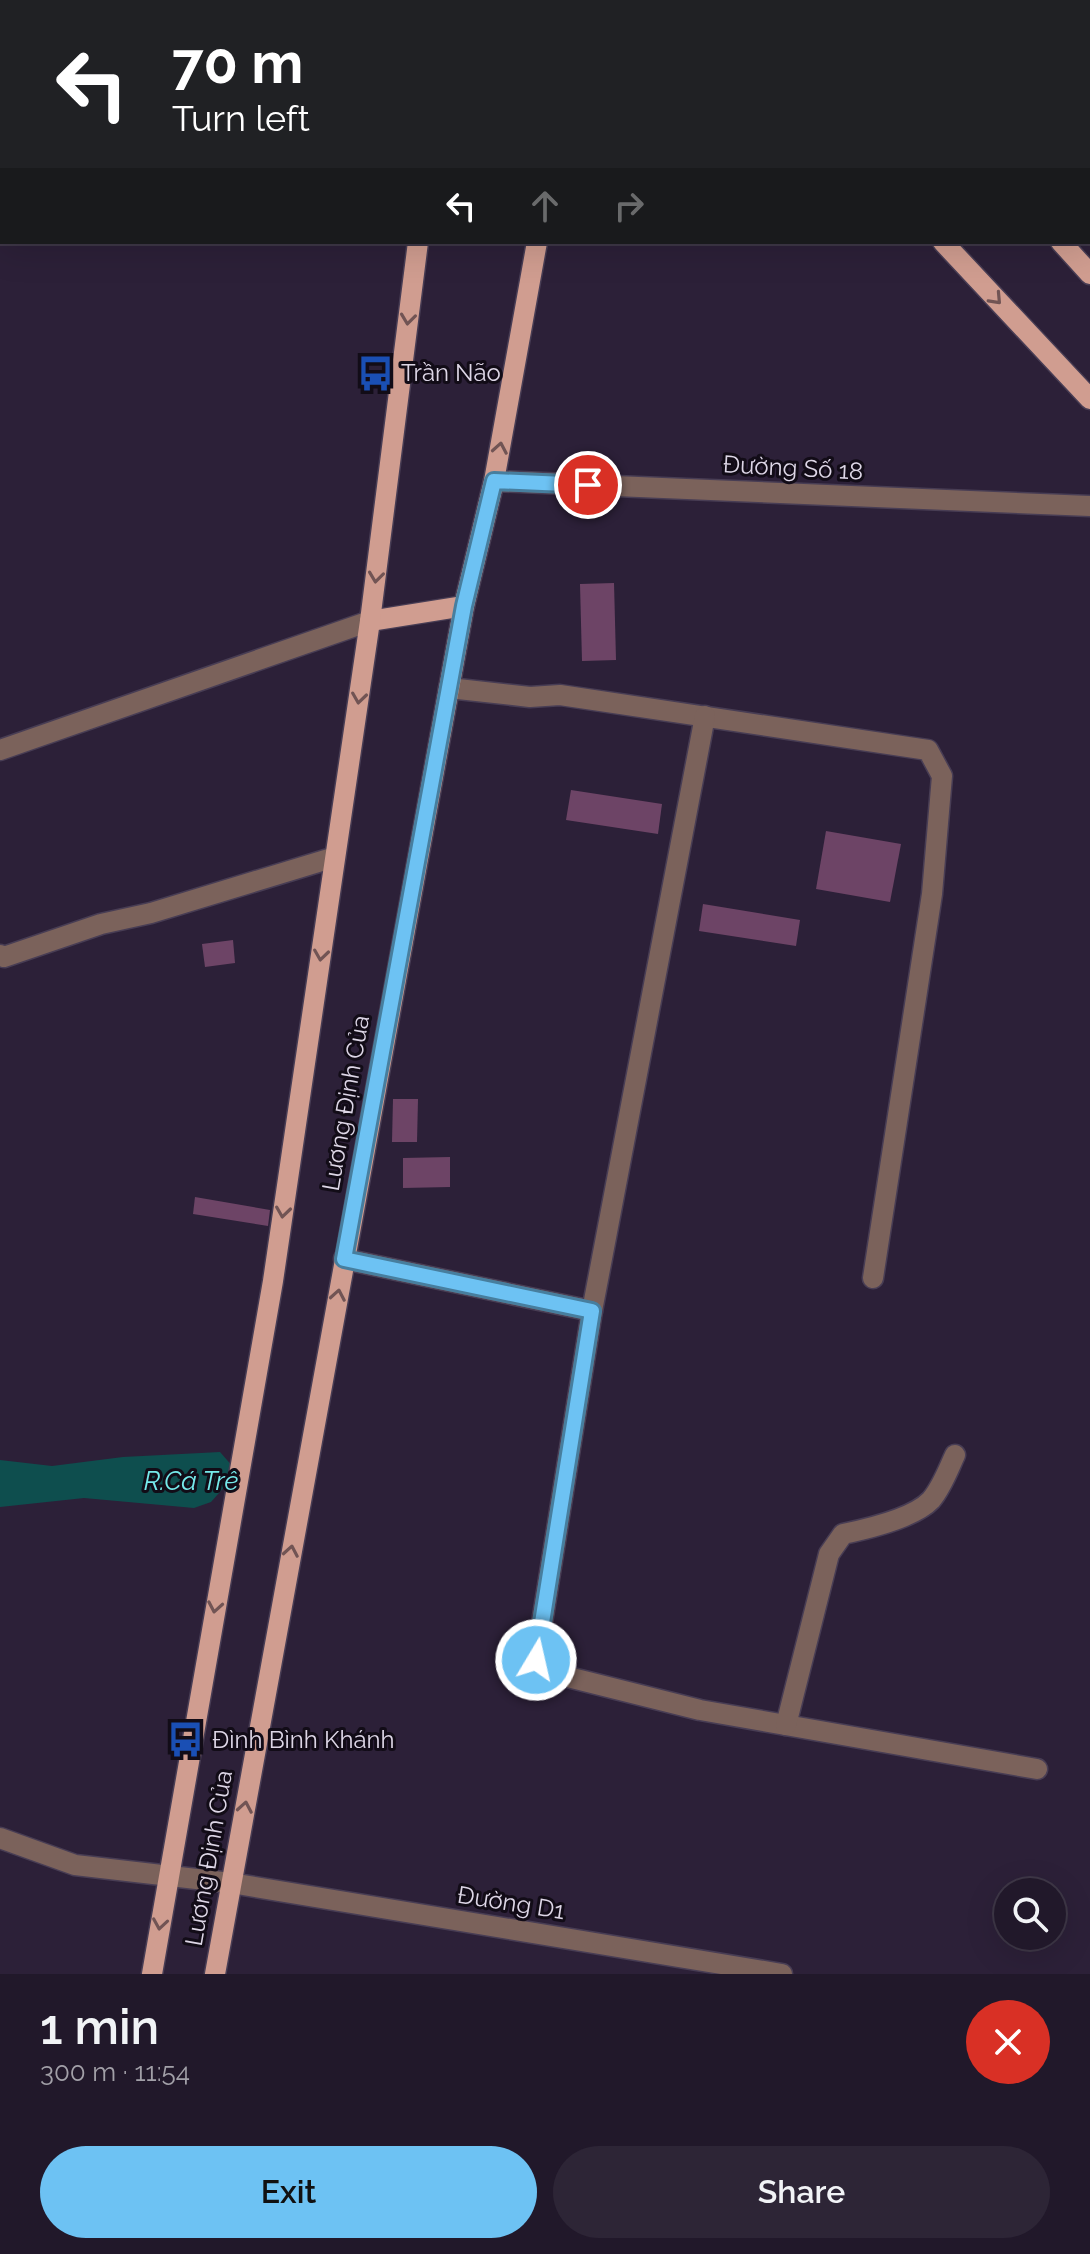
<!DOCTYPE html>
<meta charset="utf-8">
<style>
:root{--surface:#21182a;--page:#2d2536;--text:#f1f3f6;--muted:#a2a0a8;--line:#3e3747;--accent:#6dc2f3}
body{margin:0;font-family:Raleway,sans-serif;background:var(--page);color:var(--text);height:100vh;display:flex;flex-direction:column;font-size:30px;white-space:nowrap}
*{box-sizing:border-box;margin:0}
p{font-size:26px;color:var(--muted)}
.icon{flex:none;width:44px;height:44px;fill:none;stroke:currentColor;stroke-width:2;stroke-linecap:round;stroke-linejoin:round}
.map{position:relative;height:1974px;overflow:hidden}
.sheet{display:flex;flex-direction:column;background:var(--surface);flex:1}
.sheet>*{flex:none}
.guide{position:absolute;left:0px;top:0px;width:1090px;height:244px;box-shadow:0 8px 32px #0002,0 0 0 2px var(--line);background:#202124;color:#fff;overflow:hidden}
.controls{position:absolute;left:994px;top:1878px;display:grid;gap:16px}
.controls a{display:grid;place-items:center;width:72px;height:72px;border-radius:50%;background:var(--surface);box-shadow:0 8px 32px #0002,0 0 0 2px var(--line);font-size:40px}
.pin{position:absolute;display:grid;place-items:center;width:68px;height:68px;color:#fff;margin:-34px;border:4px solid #fff;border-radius:50%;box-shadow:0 2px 8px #0007}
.me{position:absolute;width:88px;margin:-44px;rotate:9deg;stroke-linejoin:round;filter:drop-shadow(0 0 6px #0008)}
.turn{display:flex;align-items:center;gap:28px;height:168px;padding:0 40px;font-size:36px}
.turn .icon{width:104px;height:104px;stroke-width:2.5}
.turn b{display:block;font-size:56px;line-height:68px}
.lanes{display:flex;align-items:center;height:76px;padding:0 40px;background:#0003;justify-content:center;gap:40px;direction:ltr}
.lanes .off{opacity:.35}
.round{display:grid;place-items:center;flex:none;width:84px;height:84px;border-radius:42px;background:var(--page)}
.overview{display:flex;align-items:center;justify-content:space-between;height:136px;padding:0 40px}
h1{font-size:48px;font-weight:600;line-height:60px}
.primary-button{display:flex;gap:16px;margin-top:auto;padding:16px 40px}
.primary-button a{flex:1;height:92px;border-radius:48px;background:var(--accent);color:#111;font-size:32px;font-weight:600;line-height:92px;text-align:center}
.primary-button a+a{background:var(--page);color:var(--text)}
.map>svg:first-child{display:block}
.water{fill:#0e4e4e}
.building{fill:#6d4466}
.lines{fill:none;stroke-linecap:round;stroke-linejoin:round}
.minor-casing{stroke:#483d54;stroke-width:23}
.major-casing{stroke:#483d54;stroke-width:23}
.minor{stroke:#7b625b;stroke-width:20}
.major{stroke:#d09d90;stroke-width:20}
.oneway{stroke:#715454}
.route-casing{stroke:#477e9e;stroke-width:20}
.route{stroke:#6dc2f3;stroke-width:14}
.labels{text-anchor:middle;stroke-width:6;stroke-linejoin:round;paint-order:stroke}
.poi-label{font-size:24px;fill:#ddd6e6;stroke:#120c17;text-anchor:start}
.street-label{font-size:24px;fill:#ddd6e6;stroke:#120c17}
.water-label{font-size:26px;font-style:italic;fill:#76eaeb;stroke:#120c17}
</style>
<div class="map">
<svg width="1090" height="1974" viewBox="0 0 1090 1974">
<rect width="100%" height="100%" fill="#2c2038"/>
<polygon class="water" points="220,1452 234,1468 227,1484 211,1502 194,1508 84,1498 0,1507 0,1460 52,1466 123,1457"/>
<g class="building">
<polygon points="614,583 616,660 582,661 580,584"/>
<polygon points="571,790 662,804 658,834 566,820"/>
<polygon points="826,831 901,844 890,902 816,889"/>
<polygon points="703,904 800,920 796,946 699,931"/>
<polygon points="233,940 235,963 205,967 202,944"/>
<polygon points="393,1099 418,1099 417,1142 392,1142"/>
<polygon points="450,1157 450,1187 403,1188 403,1158"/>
<polygon points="195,1197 270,1210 268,1226 193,1214"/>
</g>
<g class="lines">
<defs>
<g id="minor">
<polyline points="401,2 404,0"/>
<polyline points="0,112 2,111"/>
<polyline points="494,481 1090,506"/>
<polyline points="449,688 530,697 560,695 928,750 942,776 932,894 873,1278"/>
<polyline points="705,716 592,1311 536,1660 552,1673 700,1710 1037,1769"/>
<polyline points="0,750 370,621"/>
<polyline points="0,955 4,957 101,924 151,913 335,857"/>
<polyline points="344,1259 592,1311"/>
<path d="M 786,1725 L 829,1554 L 843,1534 C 867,1529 914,1518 931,1500 C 942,1487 948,1470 955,1455"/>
<polyline points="0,1838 75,1865 231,1883 782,1974"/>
</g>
<g id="major">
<polyline points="716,0 718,2"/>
<polyline points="840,0 842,2"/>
<polyline points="453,2 454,0"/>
<polyline points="571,2 571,0"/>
<polyline points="943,242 1090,399"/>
<polyline points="1061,242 1090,274"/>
<polyline points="370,621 464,606"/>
<polyline points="152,1974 273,1281 370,621 418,242"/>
<polyline points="215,1974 464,606 494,481 537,242"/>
</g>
</defs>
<use href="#minor" class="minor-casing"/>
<use href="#major" class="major-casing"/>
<use href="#minor" class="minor"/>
<use href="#major" class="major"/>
</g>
<defs><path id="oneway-chevron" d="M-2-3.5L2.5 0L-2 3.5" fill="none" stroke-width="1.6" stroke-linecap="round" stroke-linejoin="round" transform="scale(2)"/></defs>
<g class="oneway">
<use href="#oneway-chevron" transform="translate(996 299) rotate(47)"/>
<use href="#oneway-chevron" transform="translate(408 319) rotate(97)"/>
<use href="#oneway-chevron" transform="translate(500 448) rotate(-80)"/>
<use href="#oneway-chevron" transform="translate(376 577) rotate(97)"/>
<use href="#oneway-chevron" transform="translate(359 698) rotate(98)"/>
<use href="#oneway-chevron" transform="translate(321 955) rotate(98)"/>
<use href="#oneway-chevron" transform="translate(283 1212) rotate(98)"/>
<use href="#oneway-chevron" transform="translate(338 1295) rotate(-80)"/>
<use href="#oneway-chevron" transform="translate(291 1551) rotate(-80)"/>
<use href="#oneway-chevron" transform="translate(215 1607) rotate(100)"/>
<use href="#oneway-chevron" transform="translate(245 1807) rotate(-80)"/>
<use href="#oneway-chevron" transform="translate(160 1924) rotate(99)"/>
</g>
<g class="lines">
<defs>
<polyline id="route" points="536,1660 592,1311 344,1259 464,606 494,481 588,485"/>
</defs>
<use href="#route" class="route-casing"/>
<use href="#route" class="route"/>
</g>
<defs>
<symbol id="bus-bare" viewBox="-9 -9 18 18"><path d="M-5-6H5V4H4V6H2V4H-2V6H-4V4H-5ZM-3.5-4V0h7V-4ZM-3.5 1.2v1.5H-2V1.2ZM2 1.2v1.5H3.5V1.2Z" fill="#1a4fb4" stroke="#120c17" stroke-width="2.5" paint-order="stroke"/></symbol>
</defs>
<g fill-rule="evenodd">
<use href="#bus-bare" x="350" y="348" width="51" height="51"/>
<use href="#bus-bare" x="160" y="1714" width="51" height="51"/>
</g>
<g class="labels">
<g class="poi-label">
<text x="401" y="381">Trần Não</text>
<text x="212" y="1748">Đình Bình Khánh</text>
</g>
<g class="street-label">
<text transform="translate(793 468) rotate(3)" y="8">Đường Số 18</text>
<text transform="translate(346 1103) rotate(-80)" y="8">Lương Định Của</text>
<text transform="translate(209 1858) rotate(-80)" y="8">Lương Định Của</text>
<text transform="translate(511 1903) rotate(9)" y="8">Đường D1</text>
</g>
<g class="water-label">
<text x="191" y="1490">R.Cá Trê</text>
</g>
</g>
</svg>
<div class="controls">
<a><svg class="icon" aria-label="search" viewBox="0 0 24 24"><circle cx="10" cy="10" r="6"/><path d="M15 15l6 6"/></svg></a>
</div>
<div class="pin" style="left:588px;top:485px;background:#d93025"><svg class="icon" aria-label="arrive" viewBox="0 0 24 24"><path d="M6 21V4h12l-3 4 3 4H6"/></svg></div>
<svg class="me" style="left:536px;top:1660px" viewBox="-20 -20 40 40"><circle r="17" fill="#6dc2f3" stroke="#fff" stroke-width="3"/><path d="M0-11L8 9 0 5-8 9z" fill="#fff"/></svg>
<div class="guide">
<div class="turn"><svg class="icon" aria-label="left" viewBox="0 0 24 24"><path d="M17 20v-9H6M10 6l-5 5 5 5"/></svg><div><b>70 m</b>Turn left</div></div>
<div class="lanes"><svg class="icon" aria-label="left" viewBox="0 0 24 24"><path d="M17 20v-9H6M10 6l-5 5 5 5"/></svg><svg class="icon off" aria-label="ahead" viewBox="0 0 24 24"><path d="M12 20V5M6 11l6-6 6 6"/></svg><svg class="icon off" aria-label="right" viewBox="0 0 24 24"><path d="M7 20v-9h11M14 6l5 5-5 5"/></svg></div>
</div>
</div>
<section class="sheet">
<div class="overview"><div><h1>1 min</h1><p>300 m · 11:54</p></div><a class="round" style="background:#d93025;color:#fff"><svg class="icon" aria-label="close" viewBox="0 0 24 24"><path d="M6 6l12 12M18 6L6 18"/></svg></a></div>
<div class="primary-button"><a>Exit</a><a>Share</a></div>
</section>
